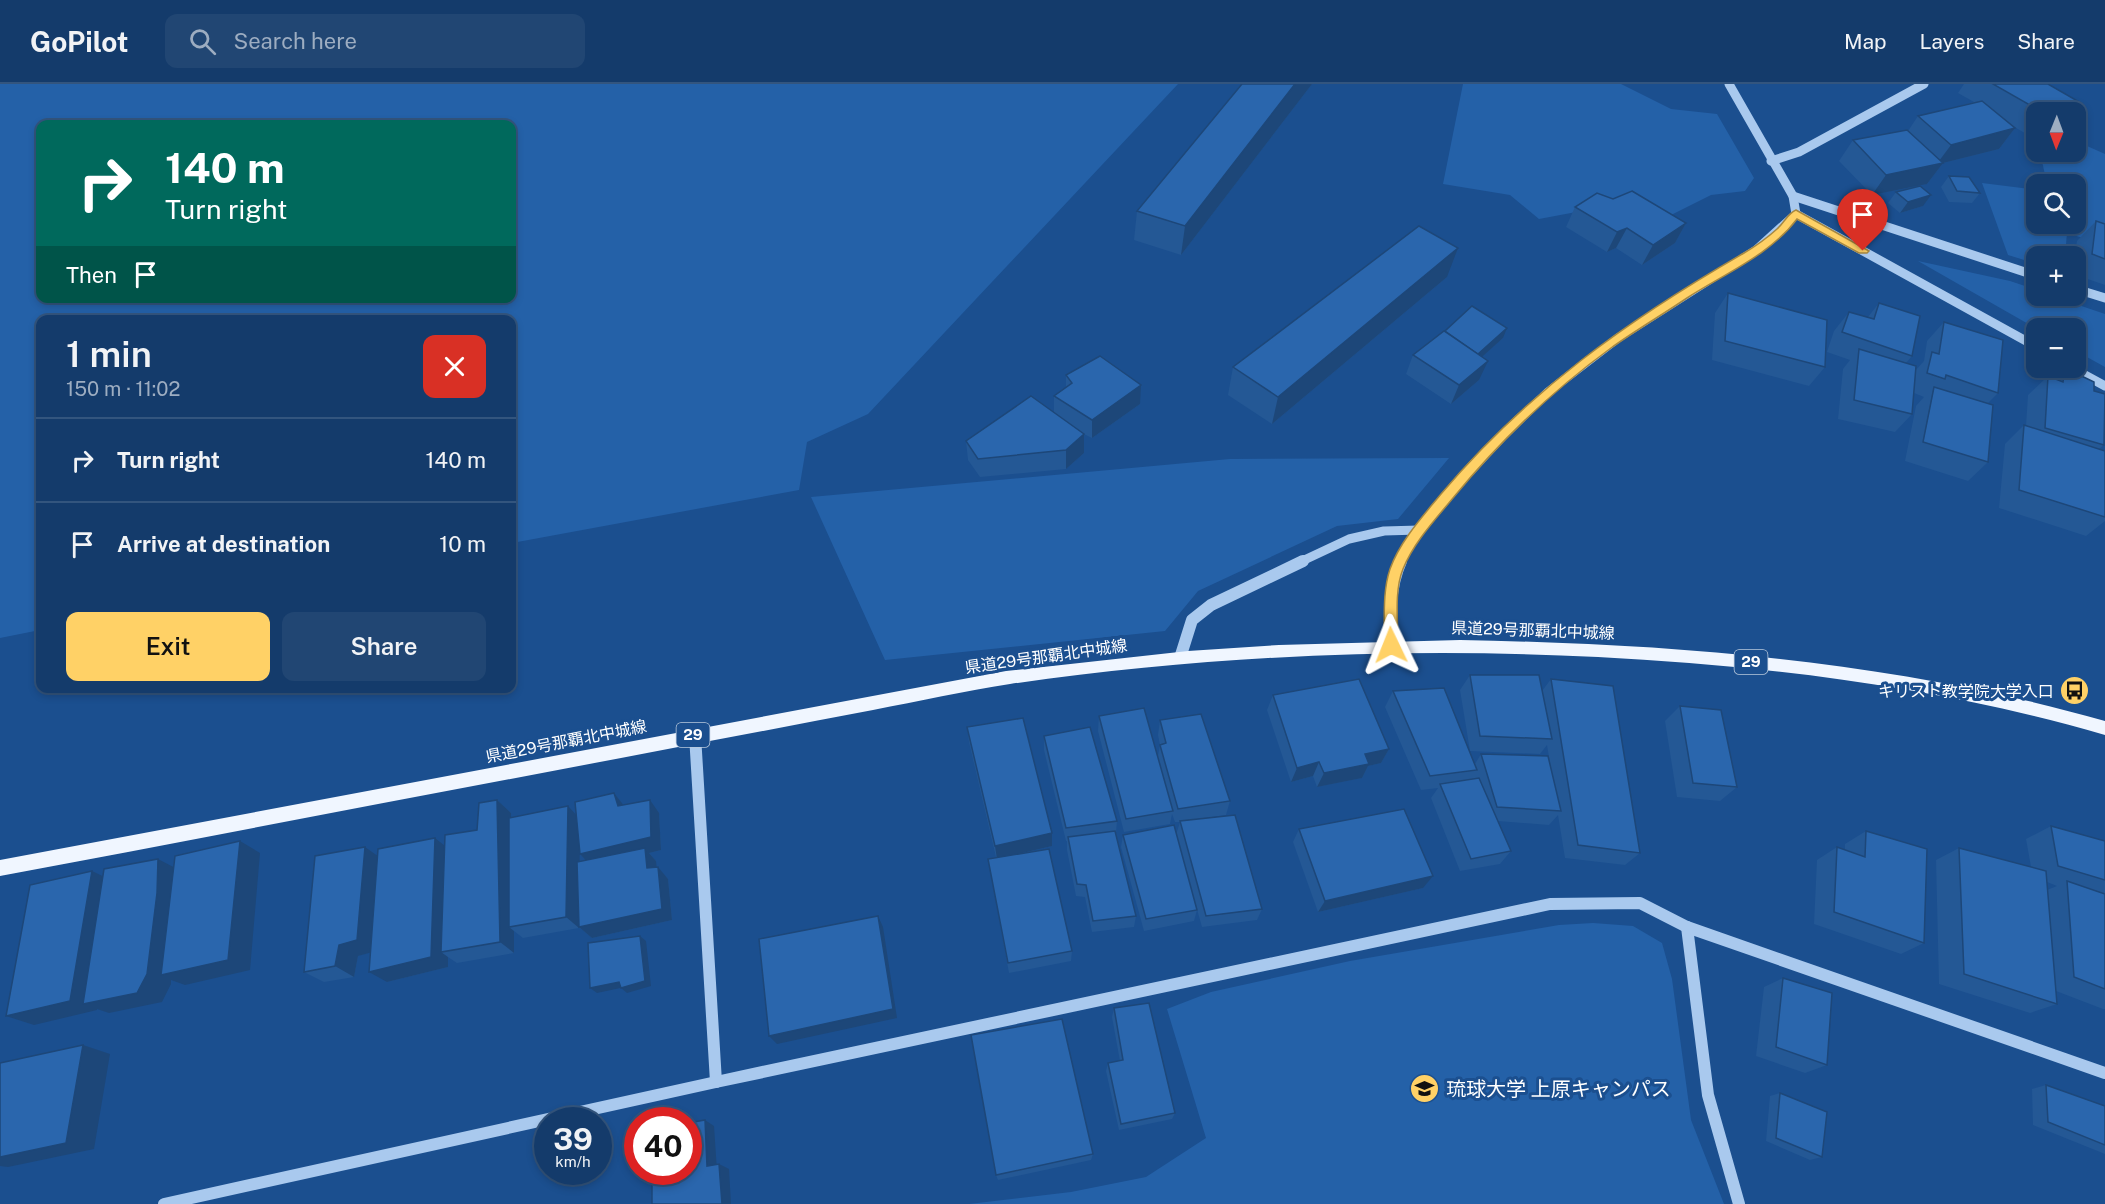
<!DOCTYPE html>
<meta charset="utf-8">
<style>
:root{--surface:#143b6b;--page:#214673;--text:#f1f3f6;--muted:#9dadc1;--line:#33557e;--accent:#ffd166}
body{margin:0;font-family:"Public Sans","Noto Sans JP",sans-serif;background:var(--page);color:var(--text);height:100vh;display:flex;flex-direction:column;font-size:22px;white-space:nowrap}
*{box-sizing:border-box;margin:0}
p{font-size:20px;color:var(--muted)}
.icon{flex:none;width:33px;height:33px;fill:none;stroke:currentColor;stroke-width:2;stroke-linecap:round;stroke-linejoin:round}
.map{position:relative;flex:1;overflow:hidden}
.side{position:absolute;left:36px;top:231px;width:480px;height:378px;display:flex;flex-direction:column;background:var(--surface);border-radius:12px;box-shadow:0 3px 9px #0003,0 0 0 2px var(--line)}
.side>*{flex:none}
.banner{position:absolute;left:36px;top:36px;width:480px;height:183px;border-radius:12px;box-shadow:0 3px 9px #0003,0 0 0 2px var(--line);background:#00695c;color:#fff;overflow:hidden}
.needle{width:39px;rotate:181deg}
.fabs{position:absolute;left:2026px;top:18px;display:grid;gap:12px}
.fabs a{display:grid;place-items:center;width:60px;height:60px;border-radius:12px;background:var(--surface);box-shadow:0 3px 9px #0003,0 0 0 2px var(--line);font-size:30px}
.speed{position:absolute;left:534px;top:1023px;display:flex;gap:12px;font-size:30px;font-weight:700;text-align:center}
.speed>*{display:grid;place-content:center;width:78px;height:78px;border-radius:50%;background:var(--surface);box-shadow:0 3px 9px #0003,0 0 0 2px var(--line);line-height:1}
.speed small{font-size:15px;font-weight:400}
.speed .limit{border:9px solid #d22;background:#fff;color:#111}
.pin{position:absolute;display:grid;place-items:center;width:51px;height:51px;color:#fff;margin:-62px -26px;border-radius:50% 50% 50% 0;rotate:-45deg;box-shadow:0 0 6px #0007}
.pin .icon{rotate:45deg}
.me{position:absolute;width:66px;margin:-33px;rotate:358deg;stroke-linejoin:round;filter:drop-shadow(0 0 4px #0008)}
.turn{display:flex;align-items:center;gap:21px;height:126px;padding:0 30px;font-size:27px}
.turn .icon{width:78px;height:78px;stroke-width:2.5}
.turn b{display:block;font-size:42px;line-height:51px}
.then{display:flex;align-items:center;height:57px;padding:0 30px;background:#0003;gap:12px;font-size:22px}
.round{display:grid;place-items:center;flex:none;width:63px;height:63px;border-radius:12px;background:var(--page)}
.summary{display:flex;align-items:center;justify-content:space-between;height:102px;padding:0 30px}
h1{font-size:36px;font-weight:600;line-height:45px}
.button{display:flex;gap:12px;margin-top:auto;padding:12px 30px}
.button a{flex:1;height:69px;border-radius:12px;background:var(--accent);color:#111;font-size:24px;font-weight:600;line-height:69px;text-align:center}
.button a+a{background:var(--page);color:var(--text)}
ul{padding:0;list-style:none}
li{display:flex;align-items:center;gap:18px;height:84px;padding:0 30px;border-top:2px solid var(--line)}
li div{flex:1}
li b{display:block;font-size:22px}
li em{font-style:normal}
header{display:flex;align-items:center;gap:36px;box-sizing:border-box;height:84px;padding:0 30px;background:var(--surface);border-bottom:2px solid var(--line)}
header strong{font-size:28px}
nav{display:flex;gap:33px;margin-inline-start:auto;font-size:21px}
.search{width:420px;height:54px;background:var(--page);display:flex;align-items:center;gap:15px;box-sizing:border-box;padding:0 21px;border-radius:12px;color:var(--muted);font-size:22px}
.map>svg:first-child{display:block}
.green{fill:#2461a8;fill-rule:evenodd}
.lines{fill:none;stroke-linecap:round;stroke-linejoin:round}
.minor-far1{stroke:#a9c9ee;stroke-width:9}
.minor{stroke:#a9c9ee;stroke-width:12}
.major{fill:#f0f6ff;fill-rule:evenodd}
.wall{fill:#245895;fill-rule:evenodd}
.shaded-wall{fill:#1d4779}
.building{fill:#2a66ad;stroke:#1d4779;stroke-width:1.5}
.route{fill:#ffd166;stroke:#a68842;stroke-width:1.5}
.labels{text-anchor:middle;stroke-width:6;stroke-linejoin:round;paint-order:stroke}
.shield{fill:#1b4f8f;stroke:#bbcadd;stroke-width:1.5}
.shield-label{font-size:15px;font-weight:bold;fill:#fff}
.street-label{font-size:16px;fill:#fff;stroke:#1b4f8f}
.poi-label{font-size:16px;fill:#fff;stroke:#1b4f8f;text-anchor:end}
.near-poi-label{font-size:20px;fill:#fff;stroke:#1b4f8f;text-anchor:start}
</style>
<header>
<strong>GoPilot</strong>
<div class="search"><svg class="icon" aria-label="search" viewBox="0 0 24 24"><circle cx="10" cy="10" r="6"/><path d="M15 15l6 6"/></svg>Search here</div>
<nav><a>Map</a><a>Layers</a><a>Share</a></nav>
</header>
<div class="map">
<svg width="2105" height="1120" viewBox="0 0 2105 1120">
<rect width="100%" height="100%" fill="#1b4f8f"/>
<g class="green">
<path d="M 0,0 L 1178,0 L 868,330 L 807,358 L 799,406 L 512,459 L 512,236 L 40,236 L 40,546 L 0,554 ZM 40,40 L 512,40 L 512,214 L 40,214 Z"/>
<polygon points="1463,0 1621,0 1671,25 1717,30 1754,94 1745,107 1711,111 1671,131 1608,122 1539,135 1510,111 1443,100"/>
<polygon points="2087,62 2105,70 2105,161 2067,149 2065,172 2037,172 2037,180 2008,171 1982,99 2037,106 2037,140 2076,140 2076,100 2047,100 2040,68 2076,68 2076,64"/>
<polygon points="1918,177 2010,197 2037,206 2037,212 2052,212 2105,230 2105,283 2076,267 2076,244 2037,245"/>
<polygon points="1449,374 1398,435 1337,442 1198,507 1165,547 885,576 811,413 1230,375"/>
<polygon points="1593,839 1633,842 1662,859 1672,895 1691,1036 1724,1120 969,1120 1071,1108 1146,1093 1206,1054 1167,925 1211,908 1350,877 1559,841"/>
</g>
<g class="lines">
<g class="minor-far1">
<polyline points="1771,77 1799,68 1924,0"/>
<polyline points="1793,112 2037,192"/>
<polyline points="1796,130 2037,263"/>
<polyline points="2076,205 2105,214"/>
<polyline points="2072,284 2105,302"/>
<polyline points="1300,478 1349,455 1384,447 1419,446"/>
<polyline points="1400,478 1419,446 1439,421 1503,352 1548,308 1618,254 1756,166 1796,130 1793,112 1729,0"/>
</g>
<g class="minor">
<path d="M 1391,561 C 1390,532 1389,504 1401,477"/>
<polyline points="1180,574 1192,536 1211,521 1303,477"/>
<polyline points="695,651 716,998"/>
<polyline points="1687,843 1708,1011 1739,1120"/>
<polyline points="164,1120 716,998 1550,820 1640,819 1687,843 2105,989"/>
</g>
<path class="major" d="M 1460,556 C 1678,560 1895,577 2105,637 L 2105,651 C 1940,603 1770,582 1598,573 C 1402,563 1204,572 1010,600 C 965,607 919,617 873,626 C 789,642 705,658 621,674 C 414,713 207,753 0,792 L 0,776 L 1006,587 L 1188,567 L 1279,561 Z"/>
</g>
<g class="wall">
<polygon points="1242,0 1312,0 1181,171 1134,156 1137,127"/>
<polygon points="1964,0 2048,0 2073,28 2037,28 2037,54 2035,55 2011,41 2015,44 1999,65 1943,79 1927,100 1872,111 1839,77 1853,56 1908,47 1918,32 1974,18 1958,9"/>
<polygon points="1949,92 1980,109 1972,119 1949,118 1941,103"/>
<polygon points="1896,108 1923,122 1900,129 1888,119"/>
<polygon points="1613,115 1686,139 1675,159 1642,181 1616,164 1607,168 1566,143 1575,123"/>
<polygon points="2096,137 2105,140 2105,201 2076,191 2076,172 2075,172 2077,157"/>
<polygon points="1447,193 1272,340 1228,311 1233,283"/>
<polygon points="1728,209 1825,283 1809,302 1712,276 1715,229"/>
<polygon points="1879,219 1912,272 1906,279 1916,286 1924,277 1927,257 1944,238 1998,309 1988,319 1988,378 1968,397 1905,377 1916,322 1924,313 1914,309 1912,330 1895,348 1838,335 1843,285 1850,276 1827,268 1834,247 1849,228 1868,233"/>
<polygon points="1503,254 1482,272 1479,296 1451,320 1406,290 1413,271"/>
<polygon points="2065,284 2094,307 2104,361 2099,365 2105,367 2105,437 2086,452 1999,424 2005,360 2024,341 2026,342 2028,311 2048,292 2054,295"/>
<polygon points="1066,291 1140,320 1092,354 1084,350 1084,369 1066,385 980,393 968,376 966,357 1054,328 1054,312 1066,303"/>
<polygon points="1470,591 1542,607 1551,595 1640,769 1625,781 1565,774 1558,731 1549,741 1498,737 1511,767 1500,780 1460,787 1431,714 1438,704 1421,706 1385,623 1393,607 1475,680 1481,670 1550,679 1547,661 1540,670 1470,667 1460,606"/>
<polygon points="1273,611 1389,665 1381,679 1368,682 1362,694 1317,703 1313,692 1291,698 1267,626"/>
<polygon points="1680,622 1737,703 1720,717 1677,713 1665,637"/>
<polygon points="1099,632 1158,672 1160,661 1158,651 1160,636 1230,717 1226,731 1183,737 1262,825 1257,836 1202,843 1176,751 1180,738 1175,738 1172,730 1170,740 1124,748 1098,647"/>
<polygon points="967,643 1052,762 1022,769 1072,867 1071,877 1009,889 988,775 996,773 969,658"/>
<polygon points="1044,652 1117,737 1116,749 1136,832 1134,843 1092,848 1085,813 1076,812 1067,766 1067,757 1066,757 1044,666"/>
<path d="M 614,709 L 623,721 L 659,729 L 661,766 L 649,769 L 656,777 L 656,783 L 668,795 L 672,836 L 592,854 L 579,843 L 579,827 L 579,844 L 523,854 L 514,847 L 514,869 L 457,879 L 448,873 L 448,883 L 387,898 L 370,868 L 358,872 L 354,893 L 324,898 L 304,888 L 378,772 L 444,761 L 477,746 L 497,716 L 511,729 L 511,733 L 577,732 ZM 579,763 L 580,770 L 586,776 L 579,778 Z"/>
<path d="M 2051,742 L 2105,757 L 2105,925 L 2103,925 L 2056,907 L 2057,920 L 2030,929 L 1939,900 L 1936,776 L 1959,764 L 2031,783 L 2026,755 ZM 2047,798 L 2057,802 L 2047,806 Z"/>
<polygon points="1299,745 1423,804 1318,828 1293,758"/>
<polygon points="1866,747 1924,859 1901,870 1814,840 1817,776 1837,763 1845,766 1845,760"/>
<polygon points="1123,751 1197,826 1194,837 1144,847 1121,763"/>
<polygon points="1783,894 1827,981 1805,989 1756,972 1764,903"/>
<polygon points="1114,924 1175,1029 1172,1035 1119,1046 1106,987 1108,979 1120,977 1112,933"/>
<polygon points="2046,1001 2105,1022 2105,1070 2033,1041 2032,1005"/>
<polygon points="1780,1009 1822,1073 1810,1076 1766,1057 1770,1012"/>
<polygon points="1093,1070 1091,1076 998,1096 996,1091"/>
</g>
<g class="shaded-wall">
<polygon points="1295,0 1312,0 1181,171 1185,142"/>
<polygon points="2081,19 2073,28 2063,28"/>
<polygon points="2015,44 1999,65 1943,79 1927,100 1872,111 1886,91 1936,81 1951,61"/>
<polygon points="1931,111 1923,122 1900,129 1908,118"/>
<polygon points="1686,139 1675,159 1642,181 1653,161"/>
<polygon points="1627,144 1616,164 1607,168 1617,148"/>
<polygon points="1458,164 1447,193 1272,340 1278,313"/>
<polygon points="1507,244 1503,254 1474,280 1478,270"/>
<polygon points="1488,277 1479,296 1451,320 1459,301"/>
<polygon points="1141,301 1140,320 1092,354 1092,336"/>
<polygon points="1084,350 1084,369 1066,385 1066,366"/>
<polygon points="1389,665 1381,679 1368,682 1362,694 1317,703 1324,689 1365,670"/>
<polygon points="1319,678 1313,692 1291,698 1297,684"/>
<polygon points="614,709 625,723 618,722"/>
<polygon points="497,716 511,729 514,843 509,843 514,847 514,869 500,858"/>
<polygon points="650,716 659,729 661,766 649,769 656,777 658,797 592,783 580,770"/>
<polygon points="568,722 580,735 579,844 566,833"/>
<polygon points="1052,749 1052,762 997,775 995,762"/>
<polygon points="435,754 450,766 441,868 448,873 448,883 387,898 369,888"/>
<polygon points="240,757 260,769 250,886 185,901 171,896 171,900 162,918 109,929 97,925 97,926 34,941 6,932 92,787 117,799 158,775 181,787"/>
<polygon points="365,763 382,775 376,867 358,872 354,893 335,882 339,861"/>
<polygon points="658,783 668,795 672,836 592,854 579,843"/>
<polygon points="1433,792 1423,804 1318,828 1325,817"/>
<polygon points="878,832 883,843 897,934 777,960 769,952"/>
<polygon points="640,852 646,857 651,902 627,909 621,904"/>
<polygon points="619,898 625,903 597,909 590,904"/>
<polygon points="83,961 110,970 94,1065 8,1083 0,1082 0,1073"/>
<polygon points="705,1036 714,1042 717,1087 707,1082"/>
<polygon points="719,1080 729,1085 731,1120 722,1120"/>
</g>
<g class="building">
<polygon points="1242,0 1295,0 1185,142 1137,127"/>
<polygon points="1993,0 2048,0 2081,19 2063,28 2042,28"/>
<polygon points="1982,17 2015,44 1951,61 1918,32"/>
<polygon points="1907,46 1943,79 1886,91 1853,56"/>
<polygon points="1949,92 1969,93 1980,109 1957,107"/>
<polygon points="1920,102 1931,111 1908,118 1896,108"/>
<polygon points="1632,107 1686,139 1653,161 1627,144 1617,148 1575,123 1597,109 1613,115"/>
<polygon points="2096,137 2105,140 2105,175 2092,170"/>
<polygon points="1419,142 1458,164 1278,313 1233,283"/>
<polygon points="1728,209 1827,236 1825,283 1725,257"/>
<polygon points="1879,219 1920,232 1912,272 1842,248 1849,228 1874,235"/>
<polygon points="1472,222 1507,244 1478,270 1445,247"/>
<polygon points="1944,238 2003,256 1998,309 1946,291 1945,295 1927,289 1932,268 1939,270"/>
<polygon points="1444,247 1488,277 1459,301 1413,271"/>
<polygon points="1859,265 1916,282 1912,330 1854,316"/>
<polygon points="1100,272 1141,301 1092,336 1054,312 1072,299 1066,291"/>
<polygon points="2065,284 2094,298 2094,307 2105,310 2104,361 2045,344 2048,292 2063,298"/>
<polygon points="1934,303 1993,321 1988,378 1923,358"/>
<polygon points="1031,312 1084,350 1066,366 978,375 966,357"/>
<polygon points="2024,341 2105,367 2105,433 2019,406"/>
<polygon points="1470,591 1539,591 1552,655 1480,652"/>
<polygon points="1359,595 1389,665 1365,670 1369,680 1324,689 1319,678 1297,684 1273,611"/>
<polygon points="1551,595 1613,602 1640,769 1578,761"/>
<polygon points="1444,604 1477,686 1430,692 1393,607"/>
<polygon points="1680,622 1721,626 1737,703 1693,699"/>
<polygon points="1144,624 1173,727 1126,735 1099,632"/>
<polygon points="1201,630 1230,717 1178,725 1160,661 1166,659 1160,636"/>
<polygon points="1023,634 1052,749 995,762 967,643"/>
<polygon points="1090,643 1117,737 1066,744 1044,652"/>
<polygon points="1481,670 1548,672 1561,727 1497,723"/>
<polygon points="1479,694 1511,767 1471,775 1440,700"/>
<polygon points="614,709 618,722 650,716 651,753 580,770 575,718"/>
<polygon points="497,716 500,858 441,868 445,751 477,746 479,719"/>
<polygon points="568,722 566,833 509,843 509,734"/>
<polygon points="1404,725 1433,792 1325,817 1299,745"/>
<polygon points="1235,731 1262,825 1206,832 1180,737"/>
<polygon points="1174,741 1197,826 1146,835 1123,751"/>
<polygon points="2051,742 2105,757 2105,796 2058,782"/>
<polygon points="1115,747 1136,832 1093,837 1086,801 1077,800 1068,753"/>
<polygon points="1866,747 1927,765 1924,859 1834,828 1837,763 1865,773"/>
<polygon points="435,754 431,873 369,888 378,765"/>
<polygon points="240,757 228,876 161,891 175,772"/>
<polygon points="365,763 357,856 339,861 335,882 304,888 315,772"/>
<polygon points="645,764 647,784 658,783 662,825 579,843 577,778"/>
<polygon points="1959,764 2046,787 2057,920 1964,890"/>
<polygon points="1049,765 1072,867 1008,879 988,775"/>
<polygon points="158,775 157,809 147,890 137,909 83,920 104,785"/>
<polygon points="92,787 70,917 6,932 30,801"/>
<polygon points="2067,797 2105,810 2105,905 2074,893"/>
<polygon points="878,832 893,925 769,952 759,855"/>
<polygon points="640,852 645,897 621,904 619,898 590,904 588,859"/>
<polygon points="1783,894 1832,909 1827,981 1776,963"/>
<polygon points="1149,919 1175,1029 1121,1040 1108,979 1123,976 1114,924"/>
<polygon points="1062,935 1093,1070 996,1091 971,951"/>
<polygon points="83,961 66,1059 0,1073 0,979"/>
<polygon points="2046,1001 2105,1022 2105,1061 2048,1038"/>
<polygon points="1780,1009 1827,1028 1822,1073 1776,1054"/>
<polygon points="705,1036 707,1082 719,1080 722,1120 652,1120 652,1088 688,1088 688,1039"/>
</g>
<path class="route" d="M 1796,126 L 1869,167 L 1867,169 L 1859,169 L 1797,135 C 1770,171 1724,190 1687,214 C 1662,231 1636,246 1611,264 C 1552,307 1499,358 1453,414 C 1435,436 1414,458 1403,485 C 1394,507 1398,537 1398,561 L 1396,565 L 1386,565 L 1384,561 C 1385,536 1382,509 1390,485 C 1400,457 1423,432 1441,410 C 1528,307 1628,236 1744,169 C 1756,162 1767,154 1777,145 C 1784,139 1788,129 1796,126 Z"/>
<defs>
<symbol id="bus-disc" viewBox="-11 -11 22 22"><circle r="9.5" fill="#ffd166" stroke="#1b4f8f"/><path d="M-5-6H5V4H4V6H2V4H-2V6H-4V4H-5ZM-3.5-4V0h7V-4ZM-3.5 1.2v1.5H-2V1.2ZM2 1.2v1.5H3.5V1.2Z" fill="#111"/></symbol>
<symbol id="university-disc" viewBox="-11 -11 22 22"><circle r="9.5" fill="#ffd166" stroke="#1b4f8f"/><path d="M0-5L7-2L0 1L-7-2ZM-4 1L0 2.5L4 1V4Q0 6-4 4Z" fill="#111"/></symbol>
</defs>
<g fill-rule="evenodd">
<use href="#bus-disc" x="2058" y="590" width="33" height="33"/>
<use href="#university-disc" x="1408" y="988" width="33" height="33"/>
</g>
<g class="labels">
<g class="shield">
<rect x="1734.5" y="566" width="33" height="24" rx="4.5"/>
<rect x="676.5" y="639" width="33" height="24" rx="4.5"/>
</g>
<g class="shield-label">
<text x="1751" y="583">29</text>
<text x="693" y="656">29</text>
</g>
<g class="street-label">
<text transform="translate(1533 546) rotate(2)" y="6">県道29号那覇北中城線</text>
<text transform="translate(1046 572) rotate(-8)" y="6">県道29号那覇北中城線</text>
<text transform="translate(566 657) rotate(-11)" y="6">県道29号那覇北中城線</text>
</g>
<g class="poi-label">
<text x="2054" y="613">キリスト教学院大学入口</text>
</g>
<g class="near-poi-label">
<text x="1446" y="1012">琉球大学 上原キャンパス</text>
</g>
</g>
</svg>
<div class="fabs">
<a><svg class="needle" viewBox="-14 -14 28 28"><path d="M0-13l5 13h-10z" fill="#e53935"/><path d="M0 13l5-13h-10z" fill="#9dadc1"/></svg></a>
<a><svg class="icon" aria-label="search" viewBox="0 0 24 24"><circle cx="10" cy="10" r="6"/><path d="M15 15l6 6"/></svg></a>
<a>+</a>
<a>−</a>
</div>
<div class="speed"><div>39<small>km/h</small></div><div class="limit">40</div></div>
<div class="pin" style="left:1863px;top:167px;background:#d93025"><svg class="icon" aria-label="arrive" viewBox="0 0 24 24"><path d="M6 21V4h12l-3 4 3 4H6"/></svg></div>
<svg class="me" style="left:1391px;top:561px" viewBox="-20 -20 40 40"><path d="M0-17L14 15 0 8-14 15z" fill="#ffd166" stroke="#fff" stroke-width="4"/></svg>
<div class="banner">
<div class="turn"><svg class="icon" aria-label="right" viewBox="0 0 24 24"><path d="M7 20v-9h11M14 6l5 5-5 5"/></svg><div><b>140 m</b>Turn right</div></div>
<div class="then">Then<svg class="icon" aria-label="arrive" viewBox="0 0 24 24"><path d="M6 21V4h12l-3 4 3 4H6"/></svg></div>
</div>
<section class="side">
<div class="summary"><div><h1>1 min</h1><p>150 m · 11:02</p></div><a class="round" style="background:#d93025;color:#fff"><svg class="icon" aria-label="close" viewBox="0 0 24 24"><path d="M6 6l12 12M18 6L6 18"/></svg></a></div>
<ul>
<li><svg class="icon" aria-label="right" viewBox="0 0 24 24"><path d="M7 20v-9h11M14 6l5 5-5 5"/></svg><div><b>Turn right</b></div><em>140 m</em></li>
<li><svg class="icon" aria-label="arrive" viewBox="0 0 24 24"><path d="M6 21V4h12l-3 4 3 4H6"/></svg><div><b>Arrive at destination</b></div><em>10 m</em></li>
</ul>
<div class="button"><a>Exit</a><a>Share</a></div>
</section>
</div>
